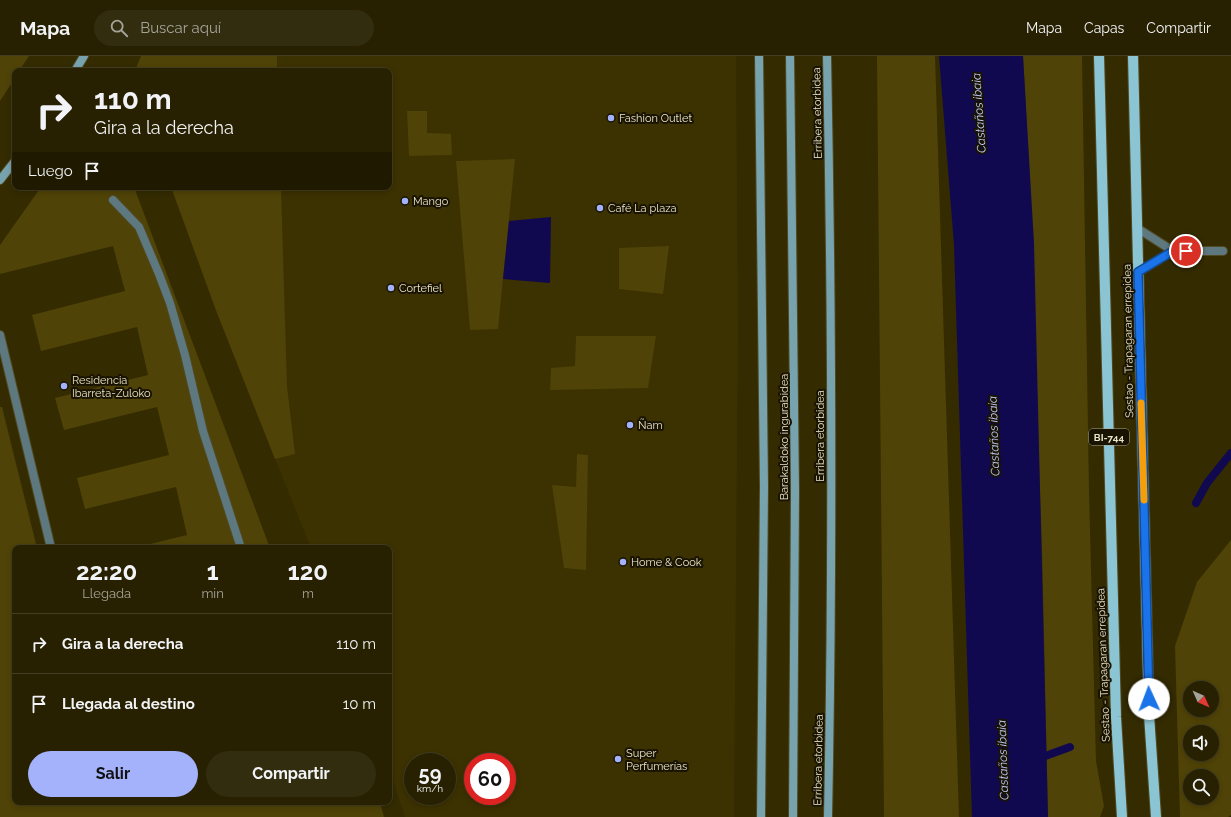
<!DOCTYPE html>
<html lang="es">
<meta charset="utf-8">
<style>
:root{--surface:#272001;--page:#332d10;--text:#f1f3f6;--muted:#a4a399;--line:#433e23;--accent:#a4b2fc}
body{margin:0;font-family:Raleway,sans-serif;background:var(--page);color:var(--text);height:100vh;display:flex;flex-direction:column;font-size:15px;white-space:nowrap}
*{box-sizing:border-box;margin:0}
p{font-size:13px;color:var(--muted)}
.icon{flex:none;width:22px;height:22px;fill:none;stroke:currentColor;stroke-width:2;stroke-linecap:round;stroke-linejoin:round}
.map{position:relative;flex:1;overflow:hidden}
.details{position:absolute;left:12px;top:489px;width:380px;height:260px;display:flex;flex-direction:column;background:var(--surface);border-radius:8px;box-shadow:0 2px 6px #0003,0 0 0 1px var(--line)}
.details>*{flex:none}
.banner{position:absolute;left:12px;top:12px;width:380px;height:122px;border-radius:8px;box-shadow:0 2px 6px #0003,0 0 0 1px var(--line);background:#272001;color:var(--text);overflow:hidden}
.needle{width:26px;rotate:135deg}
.buttons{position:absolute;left:1183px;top:625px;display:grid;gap:8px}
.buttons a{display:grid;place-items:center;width:36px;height:36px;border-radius:50%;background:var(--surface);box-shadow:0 2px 6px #0003,0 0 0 1px var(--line);font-size:20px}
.speed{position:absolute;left:404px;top:697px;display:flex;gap:8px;font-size:20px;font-weight:700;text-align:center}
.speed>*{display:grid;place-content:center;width:52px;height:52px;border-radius:50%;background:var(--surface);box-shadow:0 2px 6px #0003,0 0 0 1px var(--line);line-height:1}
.speed small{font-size:10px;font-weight:400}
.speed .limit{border:6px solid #d22;background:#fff;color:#111}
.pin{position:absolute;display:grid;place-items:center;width:34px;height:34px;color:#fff;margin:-17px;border:2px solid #fff;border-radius:50%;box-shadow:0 1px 4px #0007}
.me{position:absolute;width:44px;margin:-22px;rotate:358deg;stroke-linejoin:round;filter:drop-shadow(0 0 3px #0008)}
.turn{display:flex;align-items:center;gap:14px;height:84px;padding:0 16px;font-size:18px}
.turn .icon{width:52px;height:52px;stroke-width:2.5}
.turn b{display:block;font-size:28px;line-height:34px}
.then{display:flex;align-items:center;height:38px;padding:0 16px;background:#0003;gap:8px;font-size:15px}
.eta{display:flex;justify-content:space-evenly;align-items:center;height:68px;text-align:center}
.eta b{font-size:24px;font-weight:700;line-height:28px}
.cta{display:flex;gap:8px;margin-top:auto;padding:8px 16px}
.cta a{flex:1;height:46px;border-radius:24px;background:var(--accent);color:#111;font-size:16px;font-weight:700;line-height:46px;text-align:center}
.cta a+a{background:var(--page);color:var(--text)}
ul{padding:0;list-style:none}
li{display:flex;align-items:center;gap:12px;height:60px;padding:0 16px;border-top:1px solid var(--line)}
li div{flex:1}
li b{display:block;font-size:15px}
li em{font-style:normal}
header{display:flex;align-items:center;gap:24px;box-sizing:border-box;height:56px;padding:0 20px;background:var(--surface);border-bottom:1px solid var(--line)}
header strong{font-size:19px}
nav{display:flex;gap:22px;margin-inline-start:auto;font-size:14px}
.search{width:280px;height:36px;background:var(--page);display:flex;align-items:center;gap:10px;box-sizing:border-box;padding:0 14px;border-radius:22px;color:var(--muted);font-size:15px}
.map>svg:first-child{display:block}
.built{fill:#3c3100;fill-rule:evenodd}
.green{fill:#504307;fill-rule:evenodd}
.water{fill:#110950}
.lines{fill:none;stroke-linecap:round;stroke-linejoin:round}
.stream{stroke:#110950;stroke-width:8}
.lane-casing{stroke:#514921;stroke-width:10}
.secondary-casing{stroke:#514921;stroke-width:10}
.primary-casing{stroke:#514921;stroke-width:12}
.lane{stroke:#5d787f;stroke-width:8}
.secondary{stroke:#77a3af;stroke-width:8}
.primary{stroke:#8bc5d3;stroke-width:10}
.route-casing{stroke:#114b97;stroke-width:10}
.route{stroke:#1a73e8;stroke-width:7}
.slow{stroke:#f59e0b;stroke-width:7}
.poi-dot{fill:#a4b2fc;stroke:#191301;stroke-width:1.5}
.labels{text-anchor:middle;stroke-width:4;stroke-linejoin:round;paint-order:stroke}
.shield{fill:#191301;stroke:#aba58c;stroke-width:1}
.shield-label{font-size:10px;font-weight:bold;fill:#eae4c8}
.street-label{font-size:11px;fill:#eae4c8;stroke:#191301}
.poi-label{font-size:11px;fill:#eae4c8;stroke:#191301;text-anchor:start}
.water-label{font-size:12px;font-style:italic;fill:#c1cbfe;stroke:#191301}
</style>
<header>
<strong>Mapa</strong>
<div class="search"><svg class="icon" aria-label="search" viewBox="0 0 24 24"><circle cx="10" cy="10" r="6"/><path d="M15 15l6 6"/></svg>Buscar aquí</div>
<nav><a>Mapa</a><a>Capas</a><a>Compartir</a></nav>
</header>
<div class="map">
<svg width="1231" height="761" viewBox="0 0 1231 761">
<rect width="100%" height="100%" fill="#342b01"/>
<path class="built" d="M 141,0 L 736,0 L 738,275 L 734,761 L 405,761 L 389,713 L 389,492 L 311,492 L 275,403 L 173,131 L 389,131 L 389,15 L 135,15 ZM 413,706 L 447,706 L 447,740 L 413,740 ZM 473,706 L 507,706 L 507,740 L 473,740 Z"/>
<g class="green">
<polygon points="0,0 29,0 19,15 15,15 15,22 0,45"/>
<polygon points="141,0 277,0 277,15 135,15"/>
<polygon points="877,0 935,0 959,761 884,761"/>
<polygon points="1023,0 1082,0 1089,436 1096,705 1104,750 1100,761 1048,761 1042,493 1028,91"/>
<polygon points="407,55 427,55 427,77 451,78 452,99 409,100"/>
<polygon points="515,103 498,273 470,274 456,105"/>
<polygon points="41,131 134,131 270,492 134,492 187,479 176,431 85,453 77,422 169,399 157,351 64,374 55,342 148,319 137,271 41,295 32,259 125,235 113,190 0,218 0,189"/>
<polygon points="171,131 281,131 287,330 295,398 275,403 217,257"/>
<polygon points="669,190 663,238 619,233 619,192"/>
<polygon points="576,280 656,280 648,332 550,334 551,312 575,310"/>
<polygon points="0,351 2,351 37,492 15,492 15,746 380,746 384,761 0,761"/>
<polygon points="577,398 588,399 586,514 564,512 552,429 576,431"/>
<path d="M 1231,484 L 1231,759 L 1228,761 L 1180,761 L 1175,590 L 1197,526 ZM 1190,632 L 1212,632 L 1212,654 L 1190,654 ZM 1190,676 L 1212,676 L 1212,698 L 1190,698 ZM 1190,720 L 1212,720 L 1212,742 L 1190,742 Z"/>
</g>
<g class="water">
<polygon points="939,0 1023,0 1034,187 1048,761 972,761 954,189"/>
<polygon points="551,161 550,227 503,223 509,165"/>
</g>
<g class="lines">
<g class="stream">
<polyline points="1196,447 1207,427 1231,397"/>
<polyline points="1037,703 1070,691"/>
</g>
<defs>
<g id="lane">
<polyline points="113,144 139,171 159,218 170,247 185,299 203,375 241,492"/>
<polyline points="1137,172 1173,195"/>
<polyline points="1138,216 1173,195 1223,195"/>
<polyline points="0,279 51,492"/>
</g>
<g id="secondary">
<polyline points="759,0 764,430 761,761"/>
<polyline points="790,0 795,434 793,761"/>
<path d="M 827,0 C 832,254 833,507 828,761"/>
<polyline points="75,15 84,0"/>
<polyline points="0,124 15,105"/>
</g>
<g id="primary">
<polyline points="1099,0 1116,661 1122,761"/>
<polyline points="1133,0 1149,659 1156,761"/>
</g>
</defs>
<use href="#lane" class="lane-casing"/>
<use href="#secondary" class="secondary-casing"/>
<use href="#primary" class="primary-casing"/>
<use href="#lane" class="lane"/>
<use href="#secondary" class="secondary"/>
<use href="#primary" class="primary"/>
</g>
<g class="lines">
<defs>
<polyline id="route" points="1149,643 1138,216 1173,195 1186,195"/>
</defs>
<use href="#route" class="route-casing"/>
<use href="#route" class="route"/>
<polyline class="slow" points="1141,347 1144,444"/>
</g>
<g class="poi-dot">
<circle cx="611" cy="62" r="4"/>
<circle cx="405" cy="145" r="4"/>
<circle cx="600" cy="152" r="4"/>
<circle cx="391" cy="232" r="4"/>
<circle cx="64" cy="330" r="4"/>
<circle cx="630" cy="369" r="4"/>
<circle cx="623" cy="506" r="4"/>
<circle cx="618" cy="703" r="4"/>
</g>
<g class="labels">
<rect class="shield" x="1089" y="373" width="40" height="16" rx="3"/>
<g class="shield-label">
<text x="1109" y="385">BI-744</text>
</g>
<g class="street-label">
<text transform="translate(817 57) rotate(-91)" y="4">Erribera etorbidea</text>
<text transform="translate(1128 285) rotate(-91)" y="4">Sestao - Trapagaran errepidea</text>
<text transform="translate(820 380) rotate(-90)" y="4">Erribera etorbidea</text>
<text transform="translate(784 381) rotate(-90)" y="4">Barakaldoko ingurabidea</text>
<text transform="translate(1103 609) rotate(-92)" y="4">Sestao - Trapagaran errepidea</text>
<text transform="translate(818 704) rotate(-89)" y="4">Erribera etorbidea</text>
</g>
<g class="poi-label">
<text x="619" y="66">Fashion Outlet</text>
<text x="413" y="149">Mango</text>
<text x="608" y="156">Café La plaza</text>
<text x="399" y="236">Cortefiel</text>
<text x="72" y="328">Residencia<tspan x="72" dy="13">Ibarreta-Zuloko</tspan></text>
<text x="638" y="373">Ñam</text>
<text x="631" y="510">Home &amp; Cook</text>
<text x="626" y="701">Super<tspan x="626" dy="13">Perfumerías</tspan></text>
</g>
<g class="water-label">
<text transform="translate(979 57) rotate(-94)" y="4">Castaños ibaia</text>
<text transform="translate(994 380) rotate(-92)" y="4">Castaños ibaia</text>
<text transform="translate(1003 704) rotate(-92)" y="4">Castaños ibaia</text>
</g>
</g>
</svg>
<div class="buttons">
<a><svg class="needle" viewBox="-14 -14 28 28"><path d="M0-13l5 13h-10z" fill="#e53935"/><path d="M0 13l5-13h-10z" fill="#a4a399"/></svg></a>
<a><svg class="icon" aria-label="sound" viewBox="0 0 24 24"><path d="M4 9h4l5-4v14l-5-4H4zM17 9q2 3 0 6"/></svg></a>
<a><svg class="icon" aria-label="search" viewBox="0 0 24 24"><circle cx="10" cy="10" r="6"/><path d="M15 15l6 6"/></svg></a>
</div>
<div class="speed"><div>59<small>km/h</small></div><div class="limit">60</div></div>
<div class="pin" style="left:1186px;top:195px;background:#d93025"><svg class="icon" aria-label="arrive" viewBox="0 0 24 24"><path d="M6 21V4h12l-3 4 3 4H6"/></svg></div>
<svg class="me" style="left:1149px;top:643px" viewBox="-20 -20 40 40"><circle r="19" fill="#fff"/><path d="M0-13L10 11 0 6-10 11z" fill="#1a73e8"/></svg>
<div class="banner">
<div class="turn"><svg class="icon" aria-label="right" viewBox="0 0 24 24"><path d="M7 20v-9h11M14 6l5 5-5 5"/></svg><div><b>110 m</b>Gira a la derecha</div></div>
<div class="then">Luego<svg class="icon" aria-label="arrive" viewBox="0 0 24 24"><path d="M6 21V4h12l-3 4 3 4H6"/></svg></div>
</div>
<section class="details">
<div class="eta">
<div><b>22:20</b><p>Llegada</p></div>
<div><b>1</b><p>min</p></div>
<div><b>120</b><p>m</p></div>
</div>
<ul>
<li><svg class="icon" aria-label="right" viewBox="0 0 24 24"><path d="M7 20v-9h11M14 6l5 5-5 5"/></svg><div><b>Gira a la derecha</b></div><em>110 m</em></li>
<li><svg class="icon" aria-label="arrive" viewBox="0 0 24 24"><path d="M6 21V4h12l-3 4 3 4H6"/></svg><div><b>Llegada al destino</b></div><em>10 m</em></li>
</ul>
<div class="cta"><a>Salir</a><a>Compartir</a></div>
</section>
</div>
